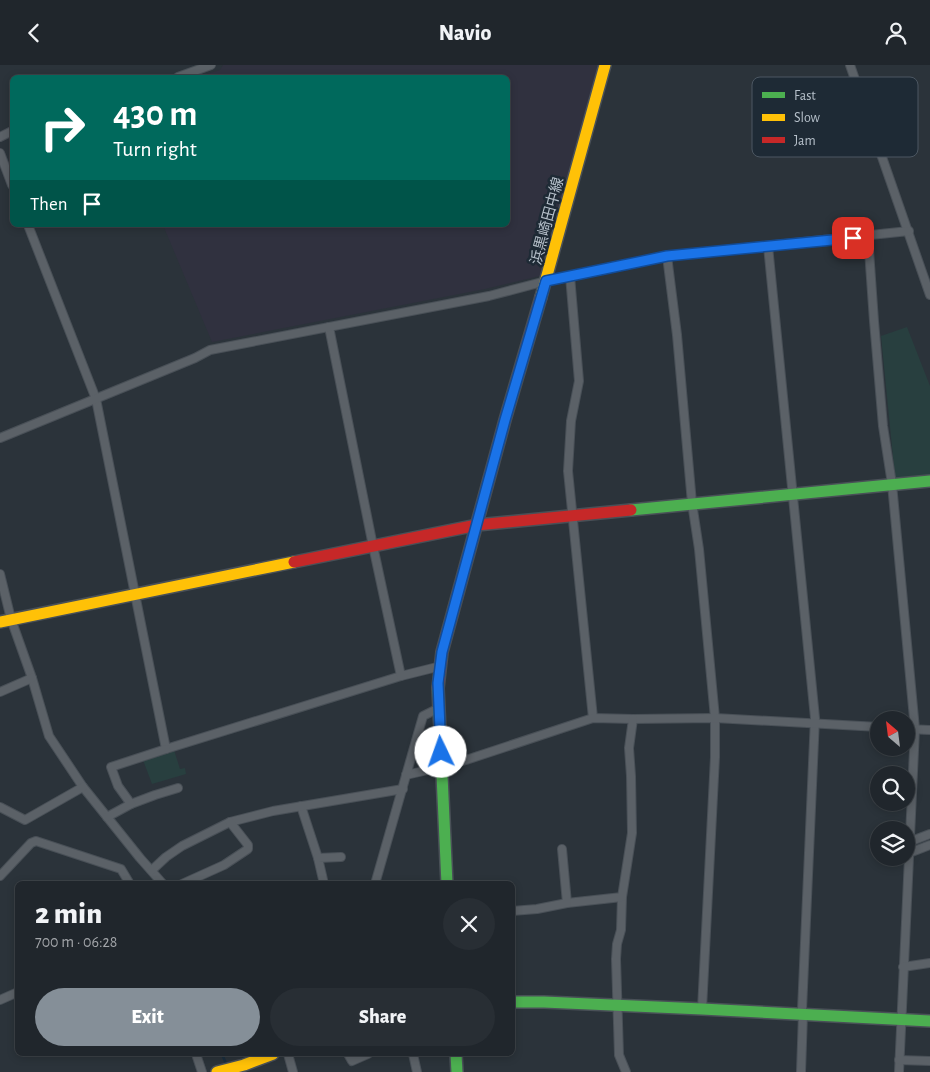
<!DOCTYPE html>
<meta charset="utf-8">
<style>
:root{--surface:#20262c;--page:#282e34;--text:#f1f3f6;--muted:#a2a5a9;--line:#3d4348;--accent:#858f98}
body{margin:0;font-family:"Alegreya Sans","Noto Sans JP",sans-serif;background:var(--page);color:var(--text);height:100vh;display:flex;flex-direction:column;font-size:19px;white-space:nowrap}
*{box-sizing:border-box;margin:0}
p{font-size:16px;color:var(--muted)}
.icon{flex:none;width:28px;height:28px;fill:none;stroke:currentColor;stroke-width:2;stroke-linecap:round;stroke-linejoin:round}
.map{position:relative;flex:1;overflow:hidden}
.sheet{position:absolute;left:15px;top:816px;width:500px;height:175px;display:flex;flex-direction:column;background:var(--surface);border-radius:8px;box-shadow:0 2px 8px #0003,0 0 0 1px var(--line)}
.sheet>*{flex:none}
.guide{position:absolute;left:10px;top:10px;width:500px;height:152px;border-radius:8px;box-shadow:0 2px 8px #0003,0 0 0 1px var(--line);background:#00695c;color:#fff;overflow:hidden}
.needle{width:32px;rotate:332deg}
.buttons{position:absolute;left:870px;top:646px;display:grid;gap:10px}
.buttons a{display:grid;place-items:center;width:45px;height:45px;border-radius:50%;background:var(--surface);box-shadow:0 2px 8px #0003,0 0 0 1px var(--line);font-size:25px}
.pin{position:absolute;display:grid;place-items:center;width:42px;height:42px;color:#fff;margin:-21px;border-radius:10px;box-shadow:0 2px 8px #0006}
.me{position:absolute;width:55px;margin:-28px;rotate:357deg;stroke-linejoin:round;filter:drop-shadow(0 0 4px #0008)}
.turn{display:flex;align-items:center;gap:18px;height:105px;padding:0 20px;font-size:22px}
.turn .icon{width:65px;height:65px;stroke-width:2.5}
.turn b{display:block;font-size:35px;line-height:42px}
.then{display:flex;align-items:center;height:48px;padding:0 20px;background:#0003;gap:10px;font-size:19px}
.round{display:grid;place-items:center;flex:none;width:52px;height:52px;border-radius:26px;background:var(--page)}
.overview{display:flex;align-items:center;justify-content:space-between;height:85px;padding:0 20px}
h1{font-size:30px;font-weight:800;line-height:38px}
.cta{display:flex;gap:10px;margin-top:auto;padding:10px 20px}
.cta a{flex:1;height:58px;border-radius:30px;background:var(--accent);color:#fff;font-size:20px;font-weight:800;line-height:58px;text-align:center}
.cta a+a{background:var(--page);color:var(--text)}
header{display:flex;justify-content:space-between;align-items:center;height:65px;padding:0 20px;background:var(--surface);font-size:22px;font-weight:800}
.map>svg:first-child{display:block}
.medical{fill:#30313f}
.green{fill:#283f3f}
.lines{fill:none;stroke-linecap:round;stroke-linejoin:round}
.stream{stroke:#1a2e3e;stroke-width:2.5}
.street-casing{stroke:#495057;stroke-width:10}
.fast-casing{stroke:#495057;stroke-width:14}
.slow-casing{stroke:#495057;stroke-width:14}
.jam-casing{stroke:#495057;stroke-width:14}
.street{stroke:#5b6167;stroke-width:8}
.fast{stroke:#4caf50;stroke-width:11}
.slow{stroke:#ffc107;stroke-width:11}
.jam{stroke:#c62828;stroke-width:11}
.route-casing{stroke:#114b97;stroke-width:12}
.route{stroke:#1a73e8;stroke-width:9}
.labels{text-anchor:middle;stroke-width:5;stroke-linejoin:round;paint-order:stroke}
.street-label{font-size:15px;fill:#b6c0ca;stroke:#1e2a35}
.key{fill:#1e2a35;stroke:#4c5762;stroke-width:1}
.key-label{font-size:14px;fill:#b6c0ca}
</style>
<header><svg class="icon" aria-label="back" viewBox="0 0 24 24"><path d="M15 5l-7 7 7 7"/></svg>Navio<svg class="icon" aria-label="person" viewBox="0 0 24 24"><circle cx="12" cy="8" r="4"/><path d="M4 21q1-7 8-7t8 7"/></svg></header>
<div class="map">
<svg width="930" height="1007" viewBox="0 0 930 1007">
<rect width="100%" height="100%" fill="#2b333a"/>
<polygon class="medical" points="223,0 599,0 540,211 485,224 212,277 163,160 508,160 508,12 198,12 220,5"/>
<g class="green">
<polygon points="907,262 930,321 930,411 898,415 895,412 881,271"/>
<polygon points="174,685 180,704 185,703 186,709 152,719 143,695"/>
</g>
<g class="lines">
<polyline class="stream" points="222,989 227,1001"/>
<defs>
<g id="street">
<polyline points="850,0 930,230"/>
<polyline points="178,12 211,0"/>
<polyline points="0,72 12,66"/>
<polyline points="0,88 12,120"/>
<polyline points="28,160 96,334 166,684 401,611"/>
<polyline points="868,171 874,256 883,361 892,419 915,664 899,1007"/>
<polyline points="768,181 815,653 802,945 803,949 801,1007"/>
<polyline points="667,191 677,270 692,438 699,484 715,653 715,692 702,944"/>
<polyline points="570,211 579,316 571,356 568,406 593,653"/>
<polyline points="329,262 373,481 401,611 441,601"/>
<polyline points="0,373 195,293 210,285 489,231 546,216 667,191 909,166"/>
<polyline points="0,509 11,554 32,613 49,671 83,722 140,793 163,819"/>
<polyline points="0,627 32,613"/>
<polyline points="906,664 930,665"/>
<polyline points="406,710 441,702 466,695 593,653 633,654 715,653 879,662"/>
<polyline points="131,739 155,730 178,723"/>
<polyline points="301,741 318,793"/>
<polyline points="0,742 25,755 83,722"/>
<polyline points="107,752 131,739 118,721 111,702 166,684"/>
<polyline points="909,777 930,769"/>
<polyline points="909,788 930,780"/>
<polyline points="152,805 166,792 182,781 230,757 273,746 403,724"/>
<polyline points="0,811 31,778 36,776 121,804 130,819"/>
<polyline points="182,819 224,800 248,784 248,780 230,757"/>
<polyline points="324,819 318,793 341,792"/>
<polyline points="375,819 423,651 439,643"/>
<polyline points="622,832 621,865 617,879 616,894 619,990 626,1007"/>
<polyline points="567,838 622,832 632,768 631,711 629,683 633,654"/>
<polyline points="512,846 537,844 567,838 562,784"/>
<polyline points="903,902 930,898"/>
<polyline points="0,935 18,927"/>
<polyline points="196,989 202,1007"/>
<polyline points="288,989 293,1007"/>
<polyline points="348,989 352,996 368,989"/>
<polyline points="413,989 417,1007"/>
<polyline points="899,995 930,996"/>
</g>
<g id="fast">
<polyline points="631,445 930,416"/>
<polyline points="438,623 447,819"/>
<polyline points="512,937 544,937 702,944 930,956"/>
<polyline points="456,989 457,1007"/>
</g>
<g id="slow">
<polyline points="541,232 605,0"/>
<polyline points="0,557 294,497"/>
<polyline points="217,1007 244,1000 273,989"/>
</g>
<g id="jam">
<polyline points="294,497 477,460 631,445"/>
<polyline points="438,623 442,587 505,355 541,232"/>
</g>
</defs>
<use href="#street" class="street-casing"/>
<use href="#fast" class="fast-casing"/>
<use href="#slow" class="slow-casing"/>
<use href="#jam" class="jam-casing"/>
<use href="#street" class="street"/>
<use href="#fast" class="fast"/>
<use href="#slow" class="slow"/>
<use href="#jam" class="jam"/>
</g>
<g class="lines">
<defs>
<polyline id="route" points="441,687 438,618 442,587 505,355 546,216 667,191 853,173"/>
</defs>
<use href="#route" class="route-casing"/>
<use href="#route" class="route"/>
</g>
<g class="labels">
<g class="street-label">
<text transform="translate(547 156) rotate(-75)" y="5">浜黒崎田中線</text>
</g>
</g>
<rect x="752" y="12" width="166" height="80" rx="8" class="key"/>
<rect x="762" y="27" width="23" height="6" fill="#4caf50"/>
<rect x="762" y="49" width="23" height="7" fill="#ffc107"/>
<rect x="762" y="72" width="23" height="6" fill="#c62828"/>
<g class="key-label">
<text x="794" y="35">Fast</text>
<text x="794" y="57">Slow</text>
<text x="794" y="80">Jam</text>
</g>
</svg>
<div class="buttons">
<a><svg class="needle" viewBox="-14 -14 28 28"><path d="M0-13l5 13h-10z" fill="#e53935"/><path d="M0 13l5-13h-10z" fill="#a2a5a9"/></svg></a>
<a><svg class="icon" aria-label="search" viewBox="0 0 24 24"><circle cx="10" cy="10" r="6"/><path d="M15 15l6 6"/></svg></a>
<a><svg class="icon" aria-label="layers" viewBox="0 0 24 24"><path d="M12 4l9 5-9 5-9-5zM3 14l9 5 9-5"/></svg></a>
</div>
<div class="pin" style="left:853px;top:173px;background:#d93025"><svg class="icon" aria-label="arrive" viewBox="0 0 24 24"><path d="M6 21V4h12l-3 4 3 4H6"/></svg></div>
<svg class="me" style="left:441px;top:687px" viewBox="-20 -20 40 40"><circle r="19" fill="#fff"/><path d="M0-13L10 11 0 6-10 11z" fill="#1a73e8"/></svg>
<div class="guide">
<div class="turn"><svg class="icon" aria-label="right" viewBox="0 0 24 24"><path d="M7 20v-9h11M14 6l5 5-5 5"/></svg><div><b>430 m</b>Turn right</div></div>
<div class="then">Then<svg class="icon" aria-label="arrive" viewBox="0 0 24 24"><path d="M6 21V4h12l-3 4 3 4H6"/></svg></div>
</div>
<section class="sheet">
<div class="overview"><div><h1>2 min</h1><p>700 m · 06:28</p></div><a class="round"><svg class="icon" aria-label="close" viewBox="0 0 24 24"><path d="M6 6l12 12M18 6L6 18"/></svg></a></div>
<div class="cta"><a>Exit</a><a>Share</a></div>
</section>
</div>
